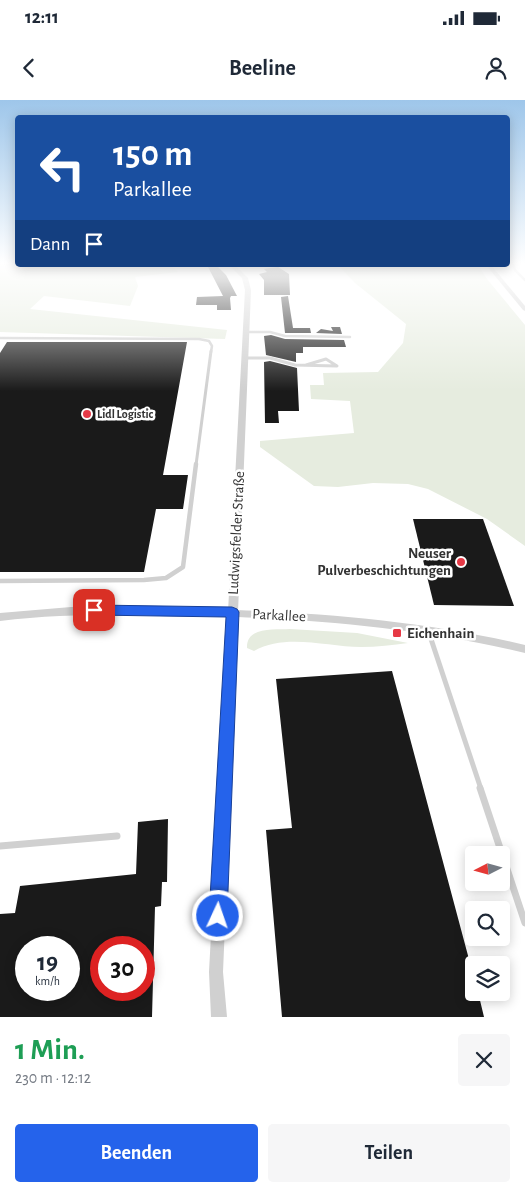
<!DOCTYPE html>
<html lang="de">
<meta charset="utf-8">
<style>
:root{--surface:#fff;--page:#f6f6f7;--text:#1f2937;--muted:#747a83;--accent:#2563eb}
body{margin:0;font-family:"Alegreya Sans",sans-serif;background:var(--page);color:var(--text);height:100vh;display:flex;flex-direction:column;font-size:19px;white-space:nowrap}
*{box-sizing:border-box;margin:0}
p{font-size:16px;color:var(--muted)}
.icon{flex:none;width:28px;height:28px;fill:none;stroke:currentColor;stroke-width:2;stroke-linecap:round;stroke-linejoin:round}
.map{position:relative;height:917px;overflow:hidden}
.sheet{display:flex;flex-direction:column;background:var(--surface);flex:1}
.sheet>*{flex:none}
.banner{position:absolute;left:15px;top:15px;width:495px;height:152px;border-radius:5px;box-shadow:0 2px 12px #0003;background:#1a4fa0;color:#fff;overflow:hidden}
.needle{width:32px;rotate:264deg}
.buttons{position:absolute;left:465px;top:746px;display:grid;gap:10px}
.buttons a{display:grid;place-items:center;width:45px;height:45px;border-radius:5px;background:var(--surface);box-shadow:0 2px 12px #0003;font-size:25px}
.speed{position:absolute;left:15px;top:836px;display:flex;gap:10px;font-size:25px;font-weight:700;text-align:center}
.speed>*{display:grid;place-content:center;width:65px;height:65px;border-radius:50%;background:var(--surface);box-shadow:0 2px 12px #0003;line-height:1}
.speed small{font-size:12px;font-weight:400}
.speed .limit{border:8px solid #d22;background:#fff;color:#111}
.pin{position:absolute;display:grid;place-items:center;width:42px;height:42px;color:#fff;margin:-21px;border-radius:10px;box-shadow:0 2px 8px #0006}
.me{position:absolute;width:55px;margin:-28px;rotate:3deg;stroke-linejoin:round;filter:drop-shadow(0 0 4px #0008)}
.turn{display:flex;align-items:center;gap:18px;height:105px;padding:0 15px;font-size:22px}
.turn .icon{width:65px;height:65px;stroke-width:2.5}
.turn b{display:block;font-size:35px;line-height:42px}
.then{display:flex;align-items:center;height:48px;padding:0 15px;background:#0003;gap:10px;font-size:19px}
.round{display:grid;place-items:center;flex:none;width:52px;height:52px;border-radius:5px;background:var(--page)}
.summary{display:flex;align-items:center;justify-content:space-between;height:85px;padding:0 15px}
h1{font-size:30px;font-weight:700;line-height:38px;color:#1e9e55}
.action{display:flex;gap:10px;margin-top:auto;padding:10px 15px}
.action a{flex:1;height:58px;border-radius:5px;background:var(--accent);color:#fff;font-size:20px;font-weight:700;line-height:58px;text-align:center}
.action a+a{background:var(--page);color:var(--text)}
.status{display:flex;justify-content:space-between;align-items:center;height:35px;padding:0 25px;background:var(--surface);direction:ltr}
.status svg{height:14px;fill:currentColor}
header{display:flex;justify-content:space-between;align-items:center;height:65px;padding:0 15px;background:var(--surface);font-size:22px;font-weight:700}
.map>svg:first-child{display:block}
.green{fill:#e6ecdf}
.building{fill:#1a1a1a;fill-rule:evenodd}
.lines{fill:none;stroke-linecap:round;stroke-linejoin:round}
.service-far4{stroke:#d0d0d0;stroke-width:2.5}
.service-far3{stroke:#d0d0d0;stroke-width:3}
.service-far2{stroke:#d0d0d0;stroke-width:4.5}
.service-far1{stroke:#d0d0d0;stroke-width:5}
.service{stroke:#d0d0d0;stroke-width:7}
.minor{fill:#d0d0d0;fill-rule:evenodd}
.tertiary{fill:#d0d0d0;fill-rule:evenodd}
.route{fill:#2563eb;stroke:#184099}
.poi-dot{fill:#e63946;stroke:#fff;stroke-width:2}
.labels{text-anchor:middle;stroke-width:5;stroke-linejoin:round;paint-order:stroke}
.far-poi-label{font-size:12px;font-weight:bold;fill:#333;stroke:#fff;text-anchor:start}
.street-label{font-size:15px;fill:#333;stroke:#fff}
.poi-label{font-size:15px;font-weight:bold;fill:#333;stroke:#fff;text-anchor:end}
</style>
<div class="status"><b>12:11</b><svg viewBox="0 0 49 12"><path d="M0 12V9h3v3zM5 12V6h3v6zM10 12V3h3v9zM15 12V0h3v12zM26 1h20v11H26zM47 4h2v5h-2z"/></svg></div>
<header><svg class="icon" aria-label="back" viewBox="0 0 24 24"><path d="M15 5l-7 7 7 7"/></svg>Beeline<svg class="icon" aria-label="person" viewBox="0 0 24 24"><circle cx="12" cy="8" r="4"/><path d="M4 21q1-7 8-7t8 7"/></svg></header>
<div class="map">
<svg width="525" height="917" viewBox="0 0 525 917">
<rect width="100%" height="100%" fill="#fff"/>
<g class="green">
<polygon points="0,162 17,162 18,165 170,165 178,172 135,177 138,186 130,206 44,196 30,209 227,230 225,239 0,232"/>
<polygon points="338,165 478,165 487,179 525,225 525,446 487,419 428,389 408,384 373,383 338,387 314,386 260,347 260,341 354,333 350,301 311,299 310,285 324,285 323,273 378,272 403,243 406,224 355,183"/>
<path d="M 290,529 L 357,533 L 408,543 C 393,545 377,547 361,547 C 327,547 286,533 254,551 L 247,548 C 246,526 275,530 290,529 Z"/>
</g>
<g class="building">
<polygon points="216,165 226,175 237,196 231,196 230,198 231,210 217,210 217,205 196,205 197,197 223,196 208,167"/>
<polygon points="278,167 289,174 290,195 264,195 264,180 259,174 267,172 264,169"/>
<polygon points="288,196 293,228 310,228 311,233 285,233 281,197"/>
<polygon points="331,227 340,227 342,234 316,233 321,229 333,231"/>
<polygon points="271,235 285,239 344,240 346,247 303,247 303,253 296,253 296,262 266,255 264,236"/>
<polygon points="7,242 187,242 163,375 188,375 183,409 156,409 144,472 0,472 0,253"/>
<polygon points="270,261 297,268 299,311 278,311 279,323 265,323 264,262"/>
<polygon points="413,419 483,419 514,506 434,505"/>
<polygon points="392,571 474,878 474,892 478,892 484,917 282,917 266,730 292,728 276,579"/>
<path d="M 168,719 L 167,782 L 162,782 L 161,806 L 155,807 L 152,917 L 0,917 L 0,814 L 15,813 L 20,786 L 136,774 L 138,722 ZM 26,848 L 69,848 L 69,890 L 26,890 ZM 101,848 L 144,848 L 144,890 L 101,890 Z"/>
</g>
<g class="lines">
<g class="service-far4">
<polyline points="513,162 515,170 525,180"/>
<polyline points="246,232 270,232 285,236 350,237"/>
<polyline points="0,238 199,239 209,241 212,246 211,252"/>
</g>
<g class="service-far3">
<polyline points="245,258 270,258 295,265 337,266 326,259 306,265"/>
<polyline points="196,365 211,251"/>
</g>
<polyline class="service-far2" points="0,481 144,480 166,478 183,467 196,364"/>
<polyline class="service-far1" points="428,530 481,689"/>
<g class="service">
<polyline points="480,688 525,823"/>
<polyline points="0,746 117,736"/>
</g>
<g class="minor">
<polygon points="486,165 491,165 525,206 525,211 523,210"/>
<path d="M 71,507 L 230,509 L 233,508 L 237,510 C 336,514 428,522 525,545 L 525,553 C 428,530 337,521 238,517 L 223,872 L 227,917 L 211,917 L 209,872 L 228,517 C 152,515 76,512 0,521 L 0,513 Z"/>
</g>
<polygon class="tertiary" points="229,165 235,165 248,178 251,190 238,512 237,515 233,516 229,515 228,512 245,190 242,178"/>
</g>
<linearGradient id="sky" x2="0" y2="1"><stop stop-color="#9ec6ea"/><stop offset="0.56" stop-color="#fff"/><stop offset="1" stop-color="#fff" stop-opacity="0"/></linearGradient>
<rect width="525" height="291" fill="url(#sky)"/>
<polygon class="route" points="94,505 232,507 237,509 239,512 227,816 224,822 218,825 212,822 209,816 226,517 94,515 90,513 88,510 90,507"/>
<g class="poi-dot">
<circle cx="87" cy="314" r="5"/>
<circle cx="461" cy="462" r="5"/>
<rect x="392" y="528" width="10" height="10" rx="2.5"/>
</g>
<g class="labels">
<g class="far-poi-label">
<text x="97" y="318">Lidl Logistic</text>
</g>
<g class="street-label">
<text transform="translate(236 433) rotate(-87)" y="5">Ludwigsfelder Straße</text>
<text transform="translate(279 515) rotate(3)" y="5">Parkallee</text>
</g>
<g class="poi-label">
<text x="451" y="458">Neuser<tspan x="451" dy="17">Pulverbeschichtungen</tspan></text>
<text x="407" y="538" text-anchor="start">Eichenhain</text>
</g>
</g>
</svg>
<div class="buttons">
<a><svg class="needle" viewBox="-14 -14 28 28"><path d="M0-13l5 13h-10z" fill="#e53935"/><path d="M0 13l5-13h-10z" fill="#747a83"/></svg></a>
<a><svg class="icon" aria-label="search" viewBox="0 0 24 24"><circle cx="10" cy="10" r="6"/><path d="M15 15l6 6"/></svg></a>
<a><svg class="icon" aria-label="layers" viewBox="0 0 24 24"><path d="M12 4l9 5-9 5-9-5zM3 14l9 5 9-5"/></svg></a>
</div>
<div class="speed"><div>19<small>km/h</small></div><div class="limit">30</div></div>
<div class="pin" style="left:94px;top:510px;background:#d93025"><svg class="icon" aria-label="arrive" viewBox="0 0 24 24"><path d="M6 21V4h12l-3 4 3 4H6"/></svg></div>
<svg class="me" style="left:218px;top:816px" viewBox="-20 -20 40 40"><circle r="17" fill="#2563eb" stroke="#fff" stroke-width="3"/><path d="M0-11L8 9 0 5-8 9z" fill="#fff"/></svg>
<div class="banner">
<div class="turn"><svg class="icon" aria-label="left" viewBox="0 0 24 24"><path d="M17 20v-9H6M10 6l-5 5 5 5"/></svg><div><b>150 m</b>Parkallee</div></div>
<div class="then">Dann<svg class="icon" aria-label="arrive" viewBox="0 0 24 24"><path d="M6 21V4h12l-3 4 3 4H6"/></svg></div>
</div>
</div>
<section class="sheet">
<div class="summary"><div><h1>1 Min.</h1><p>230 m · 12:12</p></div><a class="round"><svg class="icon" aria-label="close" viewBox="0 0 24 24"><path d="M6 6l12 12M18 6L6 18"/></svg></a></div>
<div class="action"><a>Beenden</a><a>Teilen</a></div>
</section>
